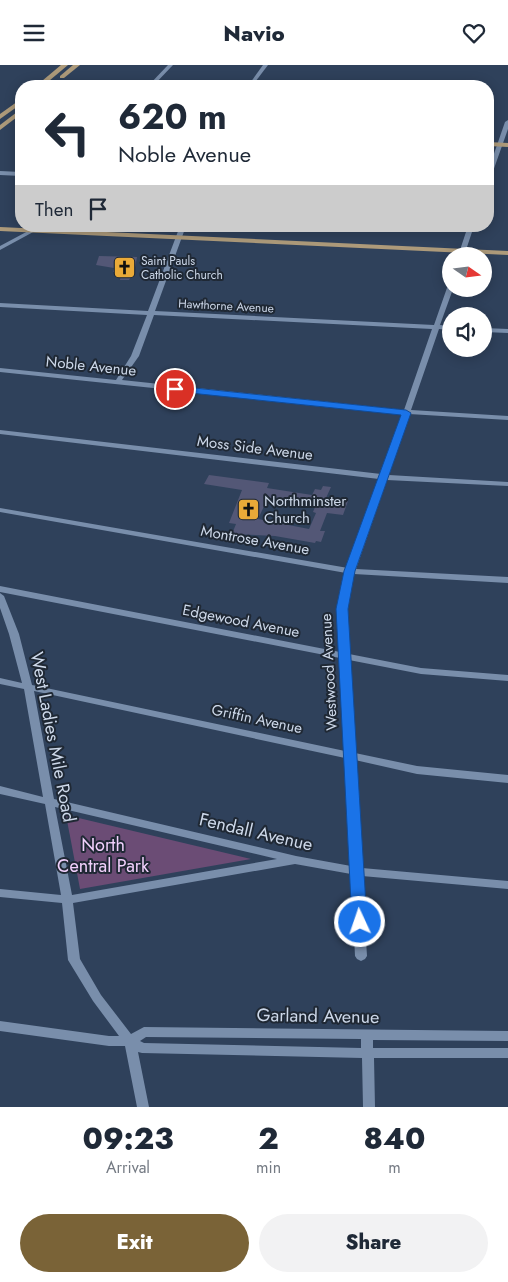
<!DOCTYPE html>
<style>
:root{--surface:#fff;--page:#f2f2f3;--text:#1f2937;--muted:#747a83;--accent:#7a6337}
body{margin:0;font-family:Jost,sans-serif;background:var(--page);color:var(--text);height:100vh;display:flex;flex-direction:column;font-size:19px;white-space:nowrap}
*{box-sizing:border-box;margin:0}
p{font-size:16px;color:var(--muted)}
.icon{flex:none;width:28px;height:28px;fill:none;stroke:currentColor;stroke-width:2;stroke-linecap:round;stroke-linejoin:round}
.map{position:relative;height:1042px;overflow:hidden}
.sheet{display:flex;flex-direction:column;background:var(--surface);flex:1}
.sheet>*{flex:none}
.hud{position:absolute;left:15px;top:15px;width:479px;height:152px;border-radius:20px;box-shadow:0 2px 12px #0003;background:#fff;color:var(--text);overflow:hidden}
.needle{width:32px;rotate:104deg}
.buttons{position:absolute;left:442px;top:182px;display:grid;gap:10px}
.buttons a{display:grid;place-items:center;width:50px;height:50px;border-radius:50%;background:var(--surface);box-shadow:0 2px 12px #0003;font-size:25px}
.pin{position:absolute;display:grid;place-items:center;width:42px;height:42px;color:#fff;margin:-21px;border:2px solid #fff;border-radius:50%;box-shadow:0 1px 5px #0007}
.me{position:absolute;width:55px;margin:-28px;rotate:357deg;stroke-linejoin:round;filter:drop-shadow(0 0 4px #0008)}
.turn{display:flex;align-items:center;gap:18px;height:105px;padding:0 20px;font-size:22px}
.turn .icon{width:65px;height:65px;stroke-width:2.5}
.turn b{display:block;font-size:35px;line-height:42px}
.then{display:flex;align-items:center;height:48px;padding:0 20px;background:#0003;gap:10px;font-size:19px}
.eta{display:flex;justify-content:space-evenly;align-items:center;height:85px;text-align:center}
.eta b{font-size:30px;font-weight:800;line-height:35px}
.cta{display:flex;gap:10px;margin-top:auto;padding:10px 20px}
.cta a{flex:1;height:58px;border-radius:30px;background:var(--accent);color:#fff;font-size:20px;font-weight:800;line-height:58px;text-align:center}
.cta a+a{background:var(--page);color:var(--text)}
header{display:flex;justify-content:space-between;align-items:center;height:65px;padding:0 20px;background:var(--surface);font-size:22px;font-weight:800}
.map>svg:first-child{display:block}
.green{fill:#6b4c75}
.building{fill:#535776;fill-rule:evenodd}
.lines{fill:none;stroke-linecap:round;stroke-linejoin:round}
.minor{fill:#798eab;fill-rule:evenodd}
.major{fill:#ad9a7a;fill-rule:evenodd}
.route{fill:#1a73e8;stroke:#114b97}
.labels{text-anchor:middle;stroke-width:4;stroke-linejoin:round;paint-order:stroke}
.far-poi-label{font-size:12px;fill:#cdd8e9;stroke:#1f2834;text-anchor:start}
.far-street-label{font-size:12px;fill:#cdd8e9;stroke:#1f2834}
.street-label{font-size:15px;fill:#cdd8e9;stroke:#1f2834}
.poi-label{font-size:15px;fill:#cdd8e9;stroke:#1f2834;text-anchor:start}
.near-street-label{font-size:18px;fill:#cdd8e9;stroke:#1f2834}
.near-park-label{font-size:18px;fill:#f2d1fd;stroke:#1f2834}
</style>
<header><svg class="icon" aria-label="menu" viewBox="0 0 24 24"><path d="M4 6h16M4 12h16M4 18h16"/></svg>Navio<svg class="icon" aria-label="heart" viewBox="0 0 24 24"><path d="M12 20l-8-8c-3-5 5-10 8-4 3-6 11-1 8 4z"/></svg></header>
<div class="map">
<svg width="508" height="1042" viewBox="0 0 508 1042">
<rect width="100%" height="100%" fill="#2f415b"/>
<polygon class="green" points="66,750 251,794 80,824"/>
<g class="building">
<polygon points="99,191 137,192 134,208 129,215 120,215 121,207 113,207 114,203 96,200"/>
<path d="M 209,410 L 269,418 L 267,423 L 312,430 L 315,424 L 321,425 L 323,421 L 331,422 L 326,433 L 348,436 L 343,450 L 327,448 L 320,466 L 325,466 L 321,477 L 316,476 L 315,478 L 275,471 L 232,469 L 236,459 L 229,458 L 242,425 L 204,419 ZM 268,433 L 300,438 L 301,435 L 317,437 L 313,447 L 316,448 L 309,464 L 258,454 Z"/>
</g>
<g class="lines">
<g class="minor">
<polygon points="168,0 173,0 153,21 148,21"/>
<polygon points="263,0 268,0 252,21 248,21"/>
<polygon points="508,55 508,64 491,112 488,114 488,106 505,57"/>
<polygon points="0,106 21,107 21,111 0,110"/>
<path d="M 180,161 L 186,161 L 155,246 L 434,260 L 448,220 L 451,218 L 451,224 L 453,224 L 440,260 L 451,261 L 451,265 L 439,264 L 411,345 L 508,351 L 508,355 L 409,349 L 389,410 L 508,417 L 508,421 L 387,415 L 356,504 L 508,512 L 508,518 L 354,509 C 344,538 347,559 349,589 L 421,603 L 508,610 L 508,616 L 421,609 L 349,595 L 355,688 L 417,701 L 508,710 L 508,718 L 417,709 L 355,695 L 362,803 L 508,816 L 508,824 L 362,811 L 367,891 L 365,894 L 361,896 L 357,894 L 355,891 L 351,809 L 295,799 L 73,838 L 80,894 L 101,930 L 131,969 L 144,962 L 508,966 L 508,976 L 373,975 L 373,983 L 508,983 L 508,993 L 374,993 L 375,1042 L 363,1042 L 362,993 L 142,988 L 138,987 L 149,1042 L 137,1042 L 125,981 L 109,981 L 0,966 L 0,956 L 109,971 L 119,971 L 93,936 L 68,895 L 62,838 L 0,832 L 0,824 L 61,830 L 45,739 L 0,729 L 0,721 L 43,732 L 24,624 L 0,619 L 0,613 L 22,618 L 9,569 L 0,543 L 0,528 L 4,531 L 19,569 L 32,620 L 345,686 L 340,593 L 0,527 L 0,521 L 340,587 L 338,544 L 340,526 L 346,508 L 0,447 L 0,443 L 348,503 L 379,414 L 0,369 L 0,365 L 381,409 L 402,349 L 0,307 L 0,303 L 116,315 L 131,291 L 147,250 L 0,242 L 0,238 L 148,246 ZM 154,250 L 432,264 L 404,345 L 122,315 L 139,291 ZM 34,626 L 345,693 L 351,801 L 296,791 L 54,734 ZM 55,742 L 277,794 L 72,830 ZM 146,972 L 361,974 L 361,983 L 144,978 L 140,976 Z"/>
<polygon points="468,161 474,161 464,191 458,191"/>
<polygon points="30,165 35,166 0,185 0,181"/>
<polygon points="484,263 508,264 508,268 484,267"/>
</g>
<g class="major">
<polygon points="61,0 68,0 43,21 36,21"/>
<polygon points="73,0 80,0 64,13 60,13 60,11"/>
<polygon points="21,34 21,39 0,54 0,49"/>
<polygon points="21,44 21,49 0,65 0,60"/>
<polygon points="488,77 508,78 508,82 488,81"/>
<polygon points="0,162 508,186 508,190 0,166"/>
</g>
</g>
<polygon class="route" points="175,321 406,345 411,348 355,506 348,544 367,857 365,861 354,861 352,857 336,544 344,506 401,350 171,326 170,324"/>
<defs>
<symbol id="church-square" viewBox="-11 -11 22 22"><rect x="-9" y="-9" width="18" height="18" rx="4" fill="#eaaa38" stroke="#1f2834"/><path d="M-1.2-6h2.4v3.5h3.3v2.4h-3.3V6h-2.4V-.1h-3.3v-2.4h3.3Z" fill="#111"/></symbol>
</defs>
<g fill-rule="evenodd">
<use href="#church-square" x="112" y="190" width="25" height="25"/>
<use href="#church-square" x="236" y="432" width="25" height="25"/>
</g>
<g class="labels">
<g class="far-poi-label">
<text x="141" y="200">Saint Pauls<tspan x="141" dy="14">Catholic Church</tspan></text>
</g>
<g class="far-street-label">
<text transform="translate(226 241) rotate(3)" y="4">Hawthorne Avenue</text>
</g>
<g class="street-label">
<text transform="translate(91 301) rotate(6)" y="5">Noble Avenue</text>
<text transform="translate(255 383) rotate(7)" y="5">Moss Side Avenue</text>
<text transform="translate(255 475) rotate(10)" y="5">Montrose Avenue</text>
<text transform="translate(241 556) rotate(11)" y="5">Edgewood Avenue</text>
<text transform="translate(329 607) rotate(-93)" y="5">Westwood Avenue</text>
<text transform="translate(257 654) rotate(12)" y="5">Griffin Avenue</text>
</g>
<g class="poi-label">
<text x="264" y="441">Northminster<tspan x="264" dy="17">Church</tspan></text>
</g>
<g class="near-street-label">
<text transform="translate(53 672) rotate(79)" y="6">West Ladies Mile Road</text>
<text transform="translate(256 767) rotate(13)" y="6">Fendall Avenue</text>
<text transform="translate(318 951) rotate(1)" y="6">Garland Avenue</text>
</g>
<g class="near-park-label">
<text x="103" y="786">North<tspan x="103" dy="21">Central Park</tspan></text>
</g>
</g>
</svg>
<div class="buttons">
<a><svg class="needle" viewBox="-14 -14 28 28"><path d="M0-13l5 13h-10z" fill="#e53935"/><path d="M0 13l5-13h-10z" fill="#747a83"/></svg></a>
<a><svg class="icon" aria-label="sound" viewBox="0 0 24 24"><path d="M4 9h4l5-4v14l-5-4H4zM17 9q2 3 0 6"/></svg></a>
</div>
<div class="pin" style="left:175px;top:324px;background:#d93025"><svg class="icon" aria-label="arrive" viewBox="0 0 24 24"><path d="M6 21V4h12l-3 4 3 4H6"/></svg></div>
<svg class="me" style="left:360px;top:857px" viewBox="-20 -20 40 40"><circle r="17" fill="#1a73e8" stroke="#fff" stroke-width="3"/><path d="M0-11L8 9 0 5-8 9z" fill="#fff"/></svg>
<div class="hud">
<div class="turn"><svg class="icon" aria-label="left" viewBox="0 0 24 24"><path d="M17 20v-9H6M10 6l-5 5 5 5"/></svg><div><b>620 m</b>Noble Avenue</div></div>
<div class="then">Then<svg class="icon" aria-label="arrive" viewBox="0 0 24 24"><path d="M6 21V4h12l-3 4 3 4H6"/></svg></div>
</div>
</div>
<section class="sheet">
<div class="eta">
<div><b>09:23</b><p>Arrival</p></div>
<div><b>2</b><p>min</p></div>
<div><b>840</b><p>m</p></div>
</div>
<div class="cta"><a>Exit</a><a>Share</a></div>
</section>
